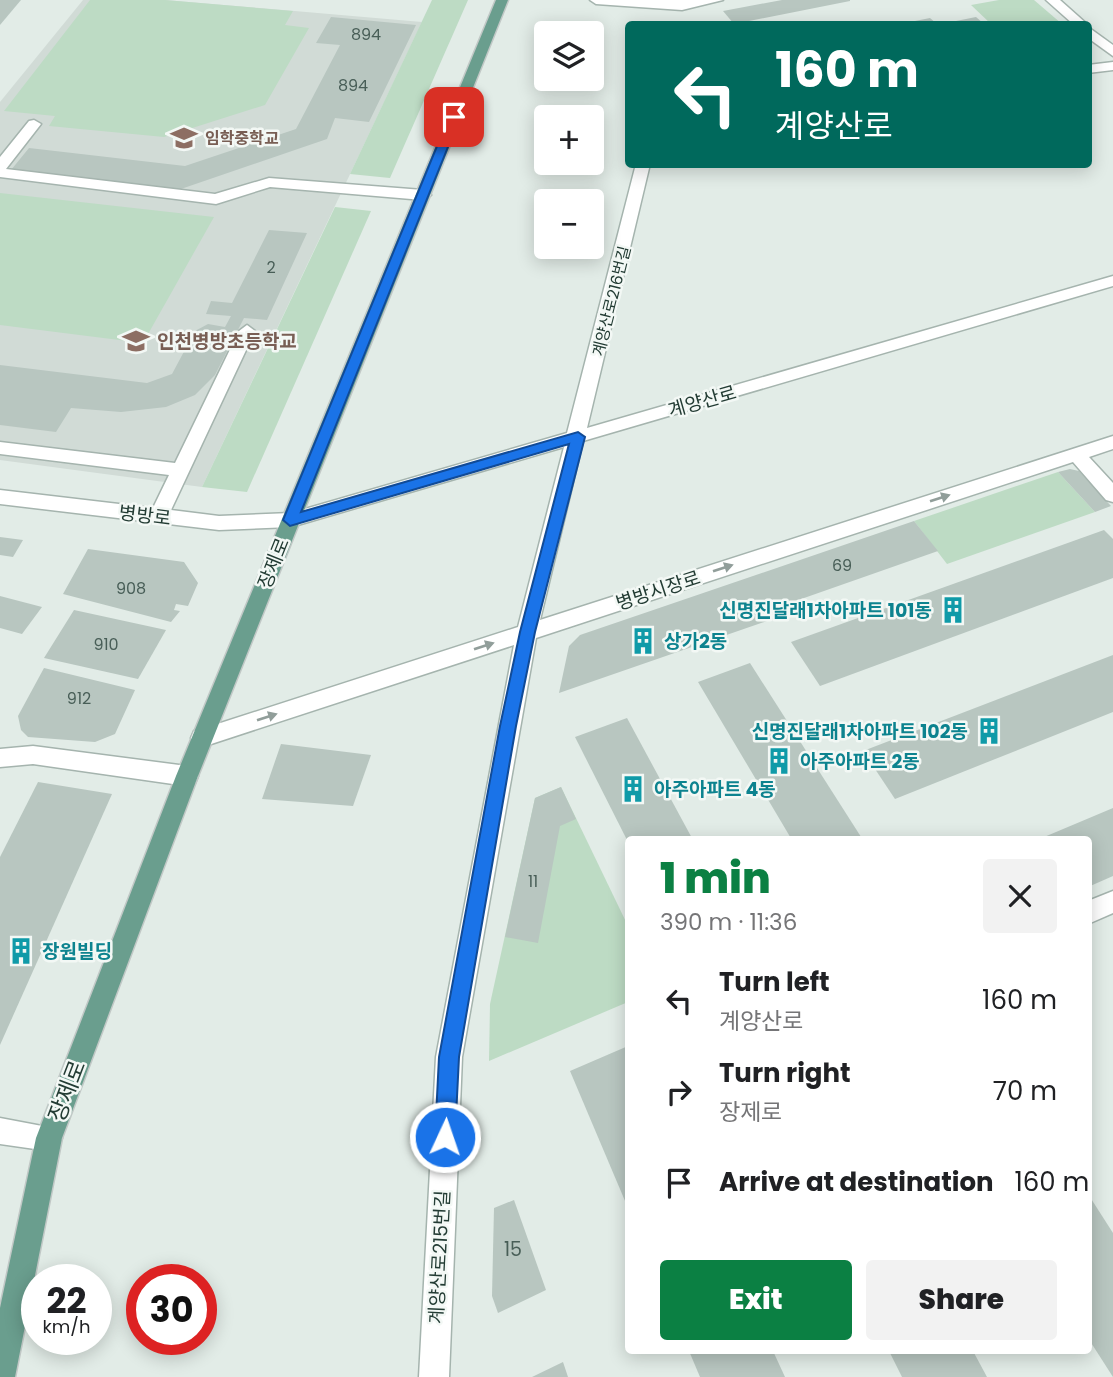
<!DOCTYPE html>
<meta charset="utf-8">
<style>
:root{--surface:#fff;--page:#f2f2f2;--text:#202124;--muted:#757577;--accent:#0b8043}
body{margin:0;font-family:Poppins,"Noto Sans KR",sans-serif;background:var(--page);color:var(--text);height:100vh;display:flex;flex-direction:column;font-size:26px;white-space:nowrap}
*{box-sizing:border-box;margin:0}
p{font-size:23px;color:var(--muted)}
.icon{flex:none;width:38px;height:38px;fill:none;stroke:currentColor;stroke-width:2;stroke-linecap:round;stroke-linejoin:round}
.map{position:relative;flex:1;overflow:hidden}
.sheet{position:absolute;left:625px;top:836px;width:467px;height:518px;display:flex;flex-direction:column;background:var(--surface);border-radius:7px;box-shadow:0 4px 18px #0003}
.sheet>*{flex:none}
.hud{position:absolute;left:625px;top:21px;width:467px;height:147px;border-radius:7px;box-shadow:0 4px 18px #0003;background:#00695c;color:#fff;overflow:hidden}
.fabs{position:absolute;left:534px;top:21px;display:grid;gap:14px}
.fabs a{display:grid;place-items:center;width:70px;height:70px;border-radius:7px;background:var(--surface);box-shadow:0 4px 18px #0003;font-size:35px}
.speed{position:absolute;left:21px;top:1264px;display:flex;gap:14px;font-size:35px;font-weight:700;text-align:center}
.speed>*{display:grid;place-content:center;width:91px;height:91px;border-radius:50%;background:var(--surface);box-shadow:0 4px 18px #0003;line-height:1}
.speed small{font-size:18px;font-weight:400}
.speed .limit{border:10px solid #d22;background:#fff;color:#111}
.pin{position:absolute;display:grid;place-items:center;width:60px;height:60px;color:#fff;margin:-30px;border-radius:14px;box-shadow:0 4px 10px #0006}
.me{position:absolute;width:77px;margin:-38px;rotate:3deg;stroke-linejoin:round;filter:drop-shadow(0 0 5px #0008)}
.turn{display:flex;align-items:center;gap:24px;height:147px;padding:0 35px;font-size:32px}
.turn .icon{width:91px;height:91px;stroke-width:2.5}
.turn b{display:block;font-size:49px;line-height:60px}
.round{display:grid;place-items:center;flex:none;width:74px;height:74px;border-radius:7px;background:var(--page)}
.head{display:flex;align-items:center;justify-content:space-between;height:119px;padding:0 35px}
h1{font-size:42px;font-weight:800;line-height:52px;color:var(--accent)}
.primary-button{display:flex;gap:14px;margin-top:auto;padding:14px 35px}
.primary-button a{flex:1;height:80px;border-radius:7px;background:var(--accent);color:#fff;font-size:28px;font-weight:800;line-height:80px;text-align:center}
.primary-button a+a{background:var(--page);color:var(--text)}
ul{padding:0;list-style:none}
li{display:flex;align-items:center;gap:21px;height:91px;padding:0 35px}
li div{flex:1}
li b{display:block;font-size:26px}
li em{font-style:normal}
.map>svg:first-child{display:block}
.built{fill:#d1dbd6}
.green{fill:#bddbc4}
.building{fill:#b8c6c0}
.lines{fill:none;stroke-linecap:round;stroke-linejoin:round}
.minor-casing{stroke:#a5b4ae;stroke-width:3}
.major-casing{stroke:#c1c8c6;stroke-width:3}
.minor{fill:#fff;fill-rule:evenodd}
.major{fill:#6a9e8e;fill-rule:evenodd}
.oneway{fill:#919e9a}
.route{fill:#1a73e8;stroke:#114b97;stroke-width:2}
.labels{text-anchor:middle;stroke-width:5;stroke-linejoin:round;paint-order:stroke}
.number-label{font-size:16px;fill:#485e57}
.far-education-label{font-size:16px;font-weight:bold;fill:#785e54;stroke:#f3f8f5;text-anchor:start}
.far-street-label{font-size:16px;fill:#233c34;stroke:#f3f8f5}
.education-label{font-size:19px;font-weight:bold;fill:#785e54;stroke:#f3f8f5;text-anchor:start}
.street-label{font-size:19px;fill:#233c34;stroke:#f3f8f5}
.culture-label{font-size:19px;font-weight:bold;fill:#0d838f;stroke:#f3f8f5;text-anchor:start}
.near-number-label{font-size:19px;fill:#485e57}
.near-street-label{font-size:23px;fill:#233c34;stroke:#f3f8f5}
</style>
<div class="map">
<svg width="1113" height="1377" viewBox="0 0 1113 1377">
<rect width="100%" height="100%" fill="#e2ece7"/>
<polygon class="built" points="83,0 165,0 422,22 202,487 0,460 0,102"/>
<g class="green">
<polygon points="90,0 165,0 293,11 285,25 309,28 265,105 164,137 49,126 55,116 4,111"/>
<polygon points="432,0 468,0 390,178 350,174"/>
<polygon points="999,0 1034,0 1062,24 991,24 971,5"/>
<polygon points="0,193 214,217 143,343 0,325"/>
<polygon points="335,207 371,211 247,492 202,487"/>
<polygon points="1058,472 1095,512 947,564 914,521"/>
<polygon points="561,787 628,926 628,1002 489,1061 490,1004 535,798"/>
</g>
<g class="building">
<polygon points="0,0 21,0 0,25"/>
<polygon points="782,0 850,0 850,1 734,24 723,11"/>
<polygon points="331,17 416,25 369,122 335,118 327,139 178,190 11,170 29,148 185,166 296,129 340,45 316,43"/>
<polygon points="976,17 984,24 946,24 946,23"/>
<polygon points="930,18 937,24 905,24 905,23"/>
<polygon points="269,230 307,233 267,320 244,318 215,375 195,395 166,407 121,412 71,408 56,432 0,425 0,365 147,383 172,374 195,331 208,324 225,327 231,316 206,314 211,301 232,303"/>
<polygon points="1070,469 1079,471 1111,506 1095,512 1058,472"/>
<polygon points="914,521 938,551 767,611 773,619 559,693 569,646 580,635"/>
<polygon points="1104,530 1113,539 1113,578 820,686 791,642"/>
<polygon points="0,537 23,540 13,557 0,555"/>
<polygon points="88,549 184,562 198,583 188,606 176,604 174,610 180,611 171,622 63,594"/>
<polygon points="0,596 42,607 22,634 0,628"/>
<polygon points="74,610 166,630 138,679 44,658"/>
<polygon points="1113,655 1113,712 895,799 863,751"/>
<polygon points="750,663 863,840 792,840 698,682"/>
<polygon points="44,668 135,690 115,734 95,742 28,737 21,730 18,716"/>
<polygon points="627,718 693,840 627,840 575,737"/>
<polygon points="281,744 371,755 353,806 262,799"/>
<polygon points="38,782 112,794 0,1045 0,857"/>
<polygon points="561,787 576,819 560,826 538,943 505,937 535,798"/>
<polygon points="1113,808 1113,876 1088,887 1088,840 1037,840"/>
<polygon points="628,1046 628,1208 570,1071"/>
<polygon points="1088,1194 1113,1233 1113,1377 1088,1338"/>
<polygon points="514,1200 546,1290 498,1313 492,1296 494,1208"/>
<polygon points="689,1351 773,1351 785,1377 700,1377"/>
<polygon points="889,1351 973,1351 987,1377 902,1377"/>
<polygon points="563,1362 568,1377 532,1377"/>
</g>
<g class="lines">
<defs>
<g id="minor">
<polygon points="590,0 723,0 682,10 596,4"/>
<polygon points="1046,0 1060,0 1087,24 1073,24"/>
<polygon points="1088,27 1113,45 1113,56 1088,38"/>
<polygon points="1113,62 1113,70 1088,73 1088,65"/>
<polygon points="34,120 41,124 6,169 215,194 269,178 423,190 431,195 423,200 270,187 216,204 0,177 0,157 29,121"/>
<polygon points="636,164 650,164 587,428 1113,276 1113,286 583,441 540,620 1113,436 1113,449 1089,457 1113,483 1113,502 1106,500 1073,462 536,638 462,1057 449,1377 419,1377 436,1057 514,645 202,747 194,745 191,738 194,731 202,729 518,627 564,447 291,527 219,530 0,504 0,490 153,508 169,475 0,454 0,442 175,463 239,331 247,325 255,331 171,510 219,516 291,513 567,433"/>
<polygon points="33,746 187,766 195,769 198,776 195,783 187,786 33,764 0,767 0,749"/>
<polygon points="1113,891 1113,913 1088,924 1088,901"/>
<polygon points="0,1118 58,1129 62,1138 58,1147 49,1151 0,1144"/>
</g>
<polygon id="major" points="496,0 508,0 198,776 62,1138 15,1377 0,1377 0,1308 36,1138 176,776"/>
</defs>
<use href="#minor" class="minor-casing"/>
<use href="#major" class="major-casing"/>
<use href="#minor" class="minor"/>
<use href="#major" class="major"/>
</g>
<defs><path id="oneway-solid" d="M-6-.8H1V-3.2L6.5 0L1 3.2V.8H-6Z" transform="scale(1.75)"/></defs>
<g class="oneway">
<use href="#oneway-solid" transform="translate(940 498) rotate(-18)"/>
<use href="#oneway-solid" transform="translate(723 568) rotate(-18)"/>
<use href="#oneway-solid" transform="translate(484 646) rotate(-18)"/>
<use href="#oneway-solid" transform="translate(267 717) rotate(-18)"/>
</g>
<polygon class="route" points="454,114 460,117 301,512 578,432 585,437 535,632 516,726 459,1057 455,1137 452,1144 445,1147 438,1144 435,1137 439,1057 500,726 520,632 569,444 290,526 283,520 449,117"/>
<defs>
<symbol id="school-bare" viewBox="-9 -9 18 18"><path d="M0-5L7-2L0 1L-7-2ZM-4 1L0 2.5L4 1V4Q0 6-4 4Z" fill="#8d6e63" stroke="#f3f8f5" stroke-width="2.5" paint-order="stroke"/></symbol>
<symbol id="building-bare" viewBox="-9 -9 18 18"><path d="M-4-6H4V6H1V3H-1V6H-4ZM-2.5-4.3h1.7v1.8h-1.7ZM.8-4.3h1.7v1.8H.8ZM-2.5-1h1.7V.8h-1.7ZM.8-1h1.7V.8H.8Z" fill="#0f9aa8" stroke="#f3f8f5" stroke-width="2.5" paint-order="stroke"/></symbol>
</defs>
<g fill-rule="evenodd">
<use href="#school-bare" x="165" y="119" width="38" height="38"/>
<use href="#school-bare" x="117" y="322" width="38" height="38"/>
<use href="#building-bare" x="934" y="591" width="38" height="38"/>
<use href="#building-bare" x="624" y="622" width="38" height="38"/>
<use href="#building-bare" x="970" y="712" width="38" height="38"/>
<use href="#building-bare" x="760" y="742" width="38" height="38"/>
<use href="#building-bare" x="614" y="770" width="38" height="38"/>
<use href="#building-bare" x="2" y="932" width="38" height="38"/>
</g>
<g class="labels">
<g class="number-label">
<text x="366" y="40">894</text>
<text x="353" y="91">894</text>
<text x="271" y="273">2</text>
<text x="842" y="571">69</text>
<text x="131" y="594">908</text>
<text x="106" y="650">910</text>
<text x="79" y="704">912</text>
<text x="533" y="887">11</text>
</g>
<g class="far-education-label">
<text x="205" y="144">임학중학교</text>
</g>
<g class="far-street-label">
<text transform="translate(611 301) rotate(-76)" y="6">계양산로216번길</text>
</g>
<g class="education-label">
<text x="157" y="348">인천병방초등학교</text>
</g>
<g class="street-label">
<text transform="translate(702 401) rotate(-16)" y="7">계양산로</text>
<text transform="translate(145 515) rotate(7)" y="7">병방로</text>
<text transform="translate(273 563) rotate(-68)" y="7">장제로</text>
<text transform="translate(658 590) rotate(-18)" y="7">병방시장로</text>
<text transform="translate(439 1257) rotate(-87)" y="7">계양산로215번길</text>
</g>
<g class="culture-label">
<text x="932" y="617" text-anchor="end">신명진달래1차아파트 101동</text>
<text x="664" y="648">상가2동</text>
<text x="968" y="738" text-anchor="end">신명진달래1차아파트 102동</text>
<text x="800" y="768">아주아파트 2동</text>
<text x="654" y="796">아주아파트 4동</text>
<text x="42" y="958">장원빌딩</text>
</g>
<g class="near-number-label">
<text x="513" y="1256">15</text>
</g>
<g class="near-street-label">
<text transform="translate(67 1091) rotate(-69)" y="8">장제로</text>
</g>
</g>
</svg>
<div class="fabs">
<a><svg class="icon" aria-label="layers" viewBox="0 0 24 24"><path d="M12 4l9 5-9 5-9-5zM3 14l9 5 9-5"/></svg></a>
<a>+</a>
<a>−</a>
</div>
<div class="speed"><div>22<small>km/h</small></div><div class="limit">30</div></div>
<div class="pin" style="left:454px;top:117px;background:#d93025"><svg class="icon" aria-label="arrive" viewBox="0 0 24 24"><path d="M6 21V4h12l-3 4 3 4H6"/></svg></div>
<svg class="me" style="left:445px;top:1137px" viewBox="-20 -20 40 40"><circle r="17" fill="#1a73e8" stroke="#fff" stroke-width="3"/><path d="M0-11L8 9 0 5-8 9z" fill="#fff"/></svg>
<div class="hud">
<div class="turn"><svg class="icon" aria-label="left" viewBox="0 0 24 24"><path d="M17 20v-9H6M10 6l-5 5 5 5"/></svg><div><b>160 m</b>계양산로</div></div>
</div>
<section class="sheet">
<div class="head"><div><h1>1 min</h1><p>390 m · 11:36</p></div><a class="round"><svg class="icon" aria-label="close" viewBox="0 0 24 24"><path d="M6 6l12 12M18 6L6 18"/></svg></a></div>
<ul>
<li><svg class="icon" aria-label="left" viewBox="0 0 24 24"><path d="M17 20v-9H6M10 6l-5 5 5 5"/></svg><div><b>Turn left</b><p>계양산로</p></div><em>160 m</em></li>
<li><svg class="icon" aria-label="right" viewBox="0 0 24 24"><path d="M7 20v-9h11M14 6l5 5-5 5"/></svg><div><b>Turn right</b><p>장제로</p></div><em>70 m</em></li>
<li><svg class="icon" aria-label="arrive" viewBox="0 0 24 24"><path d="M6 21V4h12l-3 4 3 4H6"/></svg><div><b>Arrive at destination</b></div><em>160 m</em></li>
</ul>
<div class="primary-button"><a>Exit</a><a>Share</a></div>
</section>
</div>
